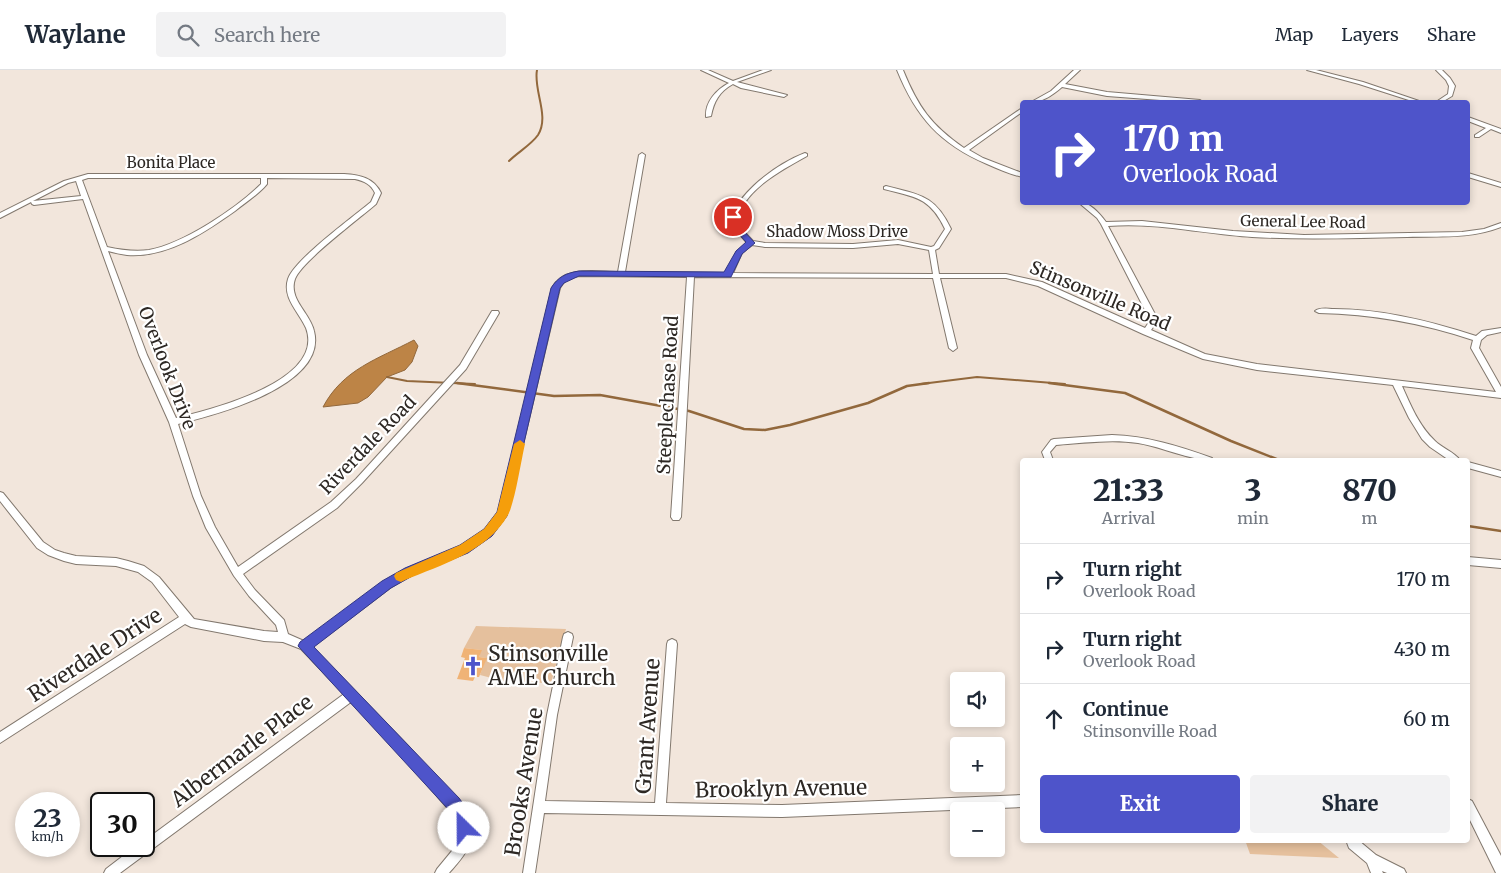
<!DOCTYPE html>
<meta charset="utf-8">
<style>
:root{--surface:#fff;--page:#f2f2f3;--text:#1f2937;--muted:#747a83;--line:#e0e1e3;--accent:#4e54ca}
body{margin:0;font-family:Merriweather,serif;background:var(--page);color:var(--text);height:100vh;display:flex;flex-direction:column;font-size:19px;white-space:nowrap}
*{box-sizing:border-box;margin:0}
p{font-size:16px;color:var(--muted)}
.icon{flex:none;width:28px;height:28px;fill:none;stroke:currentColor;stroke-width:2;stroke-linecap:round;stroke-linejoin:round}
.map{position:relative;flex:1;overflow:hidden}
.sheet{position:absolute;left:1020px;top:388px;width:450px;height:385px;display:flex;flex-direction:column;background:var(--surface);border-radius:5px;box-shadow:0 2px 8px #0003}
.sheet>*{flex:none}
.hud{position:absolute;left:1020px;top:30px;width:450px;height:105px;border-radius:5px;box-shadow:0 2px 8px #0003;background:#4e54ca;color:#fff;overflow:hidden}
.controls{position:absolute;left:950px;top:602px;display:grid;gap:10px}
.controls a{display:grid;place-items:center;width:55px;height:55px;border-radius:5px;background:var(--surface);box-shadow:0 2px 8px #0003;font-size:25px}
.speed{position:absolute;left:15px;top:722px;display:flex;gap:10px;font-size:25px;font-weight:700;text-align:center}
.speed>*{display:grid;place-content:center;width:65px;height:65px;border-radius:50%;background:var(--surface);box-shadow:0 2px 8px #0003;line-height:1}
.speed small{font-size:12px;font-weight:400}
.speed .limit{border:2px solid #111;border-radius:8px;background:#fff;color:#111}
.pin{position:absolute;display:grid;place-items:center;width:42px;height:42px;color:#fff;margin:-21px;border:2px solid #fff;border-radius:50%;box-shadow:0 1px 5px #0007}
.me{position:absolute;width:55px;margin:-28px;rotate:337deg;stroke-linejoin:round;filter:drop-shadow(0 0 4px #0008)}
.turn{display:flex;align-items:center;gap:18px;height:105px;padding:0 20px;font-size:22px}
.turn .icon{width:65px;height:65px;stroke-width:2.5}
.turn b{display:block;font-size:35px;line-height:42px}
.eta{display:flex;justify-content:space-evenly;align-items:center;height:85px;text-align:center}
.eta b{font-size:30px;font-weight:800;line-height:35px}
.primary-button{display:flex;gap:10px;margin-top:auto;padding:10px 20px}
.primary-button a{flex:1;height:58px;border-radius:5px;background:var(--accent);color:#fff;font-size:20px;font-weight:800;line-height:58px;text-align:center}
.primary-button a+a{background:var(--page);color:var(--text)}
ul{padding:0;list-style:none}
li{display:flex;align-items:center;gap:15px;height:70px;padding:0 20px;border-top:1px solid var(--line)}
li div{flex:1}
li b{display:block;font-size:19px}
li em{font-style:normal}
header{display:flex;align-items:center;gap:30px;box-sizing:border-box;height:70px;padding:0 25px;background:var(--surface);border-bottom:1px solid var(--line)}
header strong{font-size:24px}
nav{display:flex;gap:28px;margin-inline-start:auto;font-size:18px}
.search{width:350px;height:45px;background:var(--page);display:flex;align-items:center;gap:12px;box-sizing:border-box;padding:0 18px;border-radius:5px;color:var(--muted);font-size:19px}
.map>svg:first-child{display:block}
.green{fill:#e5c09d}
.water{fill:#bd8446;stroke:#92683c}
.lines{fill:none;stroke-linecap:round;stroke-linejoin:round}
.stream-far1{stroke:#92683c;stroke-width:2}
.stream{stroke:#92683c;stroke-width:2.5}
.building{fill:#f0b376}
.minor-casing{stroke:#82786e;stroke-width:2}
.minor{fill:#fff;fill-rule:evenodd}
.route{fill:#4e54ca;stroke:#333783}
.slow{fill:#f59e0b}
.labels{text-anchor:middle;stroke-width:4.5;stroke-linejoin:round;paint-order:stroke}
.far-street-label{font-size:15px;fill:#2d2824;stroke:#fff}
.street-label{font-size:18px;fill:#2d2824;stroke:#fff}
.near-poi-label{font-size:21px;fill:#2d2824;stroke:#fff;text-anchor:start}
.near-street-label{font-size:21px;fill:#2d2824;stroke:#fff}
</style>
<header>
<strong>Waylane</strong>
<div class="search"><svg class="icon" aria-label="search" viewBox="0 0 24 24"><circle cx="10" cy="10" r="6"/><path d="M15 15l6 6"/></svg>Search here</div>
<nav><a>Map</a><a>Layers</a><a>Share</a></nav>
</header>
<div class="map">
<svg width="1501" height="803" viewBox="0 0 1501 803">
<rect width="100%" height="100%" fill="#f2e6dc"/>
<g class="green">
<polygon points="476,556 566,559 551,613 507,612 480,605 486,588 479,587 481,580 464,578"/>
<polygon points="1245,770 1317,770 1339,788 1250,784"/>
</g>
<path class="water" d="M 414,270 L 418,276 L 412,292 L 405,300 L 387,307 L 368,327 L 358,333 L 323,337 C 343,299 378,289 414,270 Z"/>
<g class="lines">
<g class="stream-far1">
<path d="M 509,91 C 518,82 531,75 538,65 C 550,46 533,20 537,0"/>
<polyline points="387,307 407,311 475,314"/>
<polyline points="921,314 977,307 1065,314"/>
</g>
<g class="stream">
<polyline points="457,313 554,326 600,325 689,341 744,359 765,360 790,355 868,333 907,316 929,313"/>
<polyline points="1049,313 1125,323 1231,371 1279,390"/>
<polyline points="1468,456 1501,461"/>
</g>
</g>
<polygon class="building" points="464,578 482,580 479,587 487,588 479,607 475,607 473,611 457,609 465,588 461,587"/>
<g class="lines">
<defs>
<g id="minor">
<path d="M 701,0 L 708,0 L 733,11 L 763,0 L 771,0 L 737,12 L 787,25 L 784,27 L 741,18 L 733,14 C 719,22 714,31 711,46 L 706,47 C 705,32 716,20 729,13 Z"/>
<path d="M 897,0 L 903,0 C 918,37 931,55 964,78 L 1022,38 L 1022,42 L 969,80 L 983,88 L 1022,103 L 1022,107 C 1010,104 998,99 987,94 C 940,74 916,47 897,0 Z"/>
<path d="M 1074,0 L 1080,0 L 1065,14 L 1107,22 L 1200,30 L 1203,32 L 1187,32 L 1107,26 L 1062,17 C 1054,24 1043,32 1033,32 L 1033,31 L 1051,21 Z"/>
<polygon points="1307,0 1316,0 1363,12 1422,32 1415,32 1359,14"/>
<polygon points="1436,0 1442,0 1450,8 1455,16 1452,26 1442,32 1436,32 1448,24 1449,16 1446,10"/>
<polygon points="1468,47 1501,59 1501,63 1491,59 1479,67 1475,67 1475,65 1486,58 1468,51"/>
<path d="M 642,83 L 645,85 L 625,202 L 726,203 L 737,181 L 747,173 L 730,153 C 736,123 777,94 805,83 L 807,84 L 807,86 C 780,101 743,120 736,153 L 753,171 L 765,173 L 853,174 L 898,170 L 931,177 L 934,176 L 945,159 C 930,127 915,127 884,119 L 884,117 L 886,116 C 920,125 935,125 951,159 L 939,178 L 935,180 L 939,204 L 1006,204 L 1042,212 L 1145,258 L 1149,252 L 1148,246 L 1101,154 L 1097,148 L 1078,132 C 1090,132 1099,143 1106,152 L 1142,151 L 1233,161 L 1304,165 L 1462,162 L 1484,159 L 1501,153 L 1501,157 C 1471,169 1439,166 1407,167 C 1356,168 1303,170 1252,167 C 1203,164 1157,152 1108,156 L 1156,246 L 1157,252 L 1151,260 L 1205,284 L 1257,294 L 1496,322 L 1471,278 L 1473,270 C 1422,253 1372,244 1319,243 L 1315,241 C 1320,237 1328,239 1334,239 C 1382,239 1430,251 1476,266 L 1482,261 L 1501,258 L 1501,262 L 1487,265 L 1481,270 L 1479,278 L 1501,317 L 1501,328 L 1402,316 C 1411,336 1419,356 1435,371 C 1442,378 1454,382 1460,390 L 1449,390 L 1430,377 L 1422,369 L 1409,348 L 1393,315 L 1257,300 L 1203,289 L 1143,264 L 1038,216 L 1006,208 L 940,208 L 957,278 L 953,281 L 949,278 L 933,208 L 694,207 L 681,447 L 679,450 L 673,450 L 671,447 L 687,207 L 579,206 C 570,207 564,210 560,218 L 506,446 L 491,466 L 467,482 L 412,505 L 390,518 L 312,577 L 409,677 L 467,743 C 469,748 470,753 470,758 C 472,779 462,788 449,803 L 435,803 L 437,799 L 456,776 L 459,769 L 457,749 L 401,685 L 351,632 L 120,803 L 104,803 L 106,799 L 136,776 L 144,776 L 144,771 L 344,624 L 301,579 L 283,572 L 264,571 L 191,557 L 185,554 L 0,673 L 0,662 L 179,547 L 152,512 L 138,502 L 116,496 L 76,494 L 64,491 L 48,485 L 37,478 L 0,431 L 0,422 L 3,423 L 43,472 L 55,480 L 64,483 L 76,486 L 116,488 L 128,491 L 144,496 L 159,507 L 194,549 L 264,561 L 278,562 L 276,555 L 249,526 L 234,506 L 206,458 L 193,426 L 169,352 L 139,285 L 83,129 L 34,135 L 32,134 L 31,132 L 0,148 L 0,143 L 64,111 L 88,104 L 344,104 C 360,105 374,108 381,123 L 376,134 C 360,148 301,192 295,209 C 288,229 310,243 314,261 C 328,316 215,345 178,354 L 201,426 L 215,457 L 238,497 L 331,432 L 356,409 L 460,295 L 492,241 L 498,241 L 499,243 L 466,299 L 362,413 L 337,438 L 243,504 L 255,520 L 284,550 L 288,564 L 304,571 L 384,512 L 406,499 L 461,476 L 485,460 L 499,442 L 552,218 C 564,195 597,202 618,202 L 639,85 ZM 88,108 L 261,108 L 261,114 C 237,138 183,174 149,180 C 135,182 121,180 107,177 L 82,110 ZM 267,108 L 355,109 C 364,111 371,114 375,123 L 371,132 C 353,147 294,190 288,209 C 282,228 299,242 306,258 C 326,311 210,340 176,348 L 147,285 L 108,181 C 115,183 121,184 127,185 C 167,188 204,163 235,141 C 246,132 258,125 267,114 ZM 76,111 L 81,126 L 33,131 L 68,113 ZM 898,174 L 929,180 L 933,204 L 733,203 L 742,183 L 752,175 L 765,177 L 853,178 Z"/>
<polygon points="1468,103 1501,113 1501,117 1468,107"/>
<path d="M 1112,365 C 1147,366 1179,376 1212,388 L 1213,390 C 1188,390 1163,377 1138,373 C 1111,369 1084,373 1056,375 L 1050,382 L 1053,390 L 1045,390 L 1042,382 L 1051,370 L 1054,369 Z"/>
<polygon points="1468,392 1501,401 1501,407 1468,398"/>
<polygon points="1468,487 1501,490 1501,498 1468,495"/>
<polygon points="568,562 572,564 573,567 557,645 545,731 655,733 667,574 668,571 672,569 676,571 677,574 666,733 782,735 1022,725 1022,737 782,747 544,743 535,803 523,803 547,645 563,567 564,564"/>
<polygon points="1468,729 1472,731 1501,786 1501,803 1496,803 1468,746"/>
<polygon points="1346,770 1358,770 1376,785 1404,799 1406,803 1387,803 1382,801 1383,803 1371,803 1367,793 1349,778"/>
</g>
</defs>
<use href="#minor" class="minor-casing"/>
<use href="#minor" class="minor"/>
</g>
<path class="route" d="M 730,145 L 736,145 L 739,156 L 755,173 L 742,184 L 731,207 L 579,206 L 564,213 L 560,218 L 507,446 L 492,466 L 468,483 L 414,505 L 391,518 L 314,577 L 459,728 C 467,739 475,749 469,763 L 464,766 L 458,763 L 455,749 L 448,739 L 298,576 L 300,572 L 382,511 L 405,498 L 460,475 L 484,459 L 497,442 L 551,218 C 558,207 566,203 579,201 L 724,202 L 736,181 L 746,172 L 729,153 Z"/>
<path class="slow" d="M 520,370 L 525,374 C 521,391 515,432 508,445 C 487,482 441,495 405,510 L 401,512 L 396,510 L 394,506 L 396,503 L 460,475 L 484,459 L 497,442 L 514,374 Z"/>
<defs>
<symbol id="church-bare" viewBox="-9 -9 18 18"><path d="M-1.2-6h2.4v3.5h3.3v2.4h-3.3V6h-2.4V-.1h-3.3v-2.4h3.3Z" fill="#4e54ca" stroke="#fff" stroke-width="2.5" paint-order="stroke"/></symbol>
</defs>
<g fill-rule="evenodd">
<use href="#church-bare" x="459" y="582" width="28" height="28"/>
</g>
<g class="labels">
<g class="far-street-label">
<text x="171" y="98">Bonita Place</text>
<text transform="translate(1303 152) rotate(1)" y="5">General Lee Road</text>
<text x="837" y="167">Shadow Moss Drive</text>
</g>
<g class="street-label">
<text transform="translate(1100 226) rotate(23)" y="6">Stinsonville Road</text>
<text transform="translate(167 298) rotate(69)" y="6">Overlook Drive</text>
<text transform="translate(668 325) rotate(-87)" y="6">Steeplechase Road</text>
<text transform="translate(368 375) rotate(-46)" y="6">Riverdale Road</text>
</g>
<g class="near-poi-label">
<text x="488" y="591">Stinsonville<tspan x="488" dy="24">AME Church</tspan></text>
</g>
<g class="near-street-label">
<text transform="translate(95 585) rotate(-33)" y="7">Riverdale Drive</text>
<text transform="translate(648 656) rotate(-86)" y="7">Grant Avenue</text>
<text transform="translate(242 681) rotate(-37)" y="7">Albermarle Place</text>
<text transform="translate(524 712) rotate(-81)" y="7">Brooks Avenue</text>
<text transform="translate(781 719) rotate(-1)" y="7">Brooklyn Avenue</text>
</g>
</g>
</svg>
<div class="controls">
<a><svg class="icon" aria-label="sound" viewBox="0 0 24 24"><path d="M4 9h4l5-4v14l-5-4H4zM17 9q2 3 0 6"/></svg></a>
<a>+</a>
<a>−</a>
</div>
<div class="speed"><div>23<small>km/h</small></div><div class="limit">30</div></div>
<div class="pin" style="left:733px;top:147px;background:#d93025"><svg class="icon" aria-label="arrive" viewBox="0 0 24 24"><path d="M6 21V4h12l-3 4 3 4H6"/></svg></div>
<svg class="me" style="left:464px;top:758px" viewBox="-20 -20 40 40"><circle r="19" fill="#fff"/><path d="M0-13L10 11 0 6-10 11z" fill="#4e54ca"/></svg>
<div class="hud">
<div class="turn"><svg class="icon" aria-label="right" viewBox="0 0 24 24"><path d="M7 20v-9h11M14 6l5 5-5 5"/></svg><div><b>170 m</b>Overlook Road</div></div>
</div>
<section class="sheet">
<div class="eta">
<div><b>21:33</b><p>Arrival</p></div>
<div><b>3</b><p>min</p></div>
<div><b>870</b><p>m</p></div>
</div>
<ul>
<li><svg class="icon" aria-label="right" viewBox="0 0 24 24"><path d="M7 20v-9h11M14 6l5 5-5 5"/></svg><div><b>Turn right</b><p>Overlook Road</p></div><em>170 m</em></li>
<li><svg class="icon" aria-label="right" viewBox="0 0 24 24"><path d="M7 20v-9h11M14 6l5 5-5 5"/></svg><div><b>Turn right</b><p>Overlook Road</p></div><em>430 m</em></li>
<li><svg class="icon" aria-label="ahead" viewBox="0 0 24 24"><path d="M12 20V5M6 11l6-6 6 6"/></svg><div><b>Continue</b><p>Stinsonville Road</p></div><em>60 m</em></li>
</ul>
<div class="primary-button"><a>Exit</a><a>Share</a></div>
</section>
</div>
